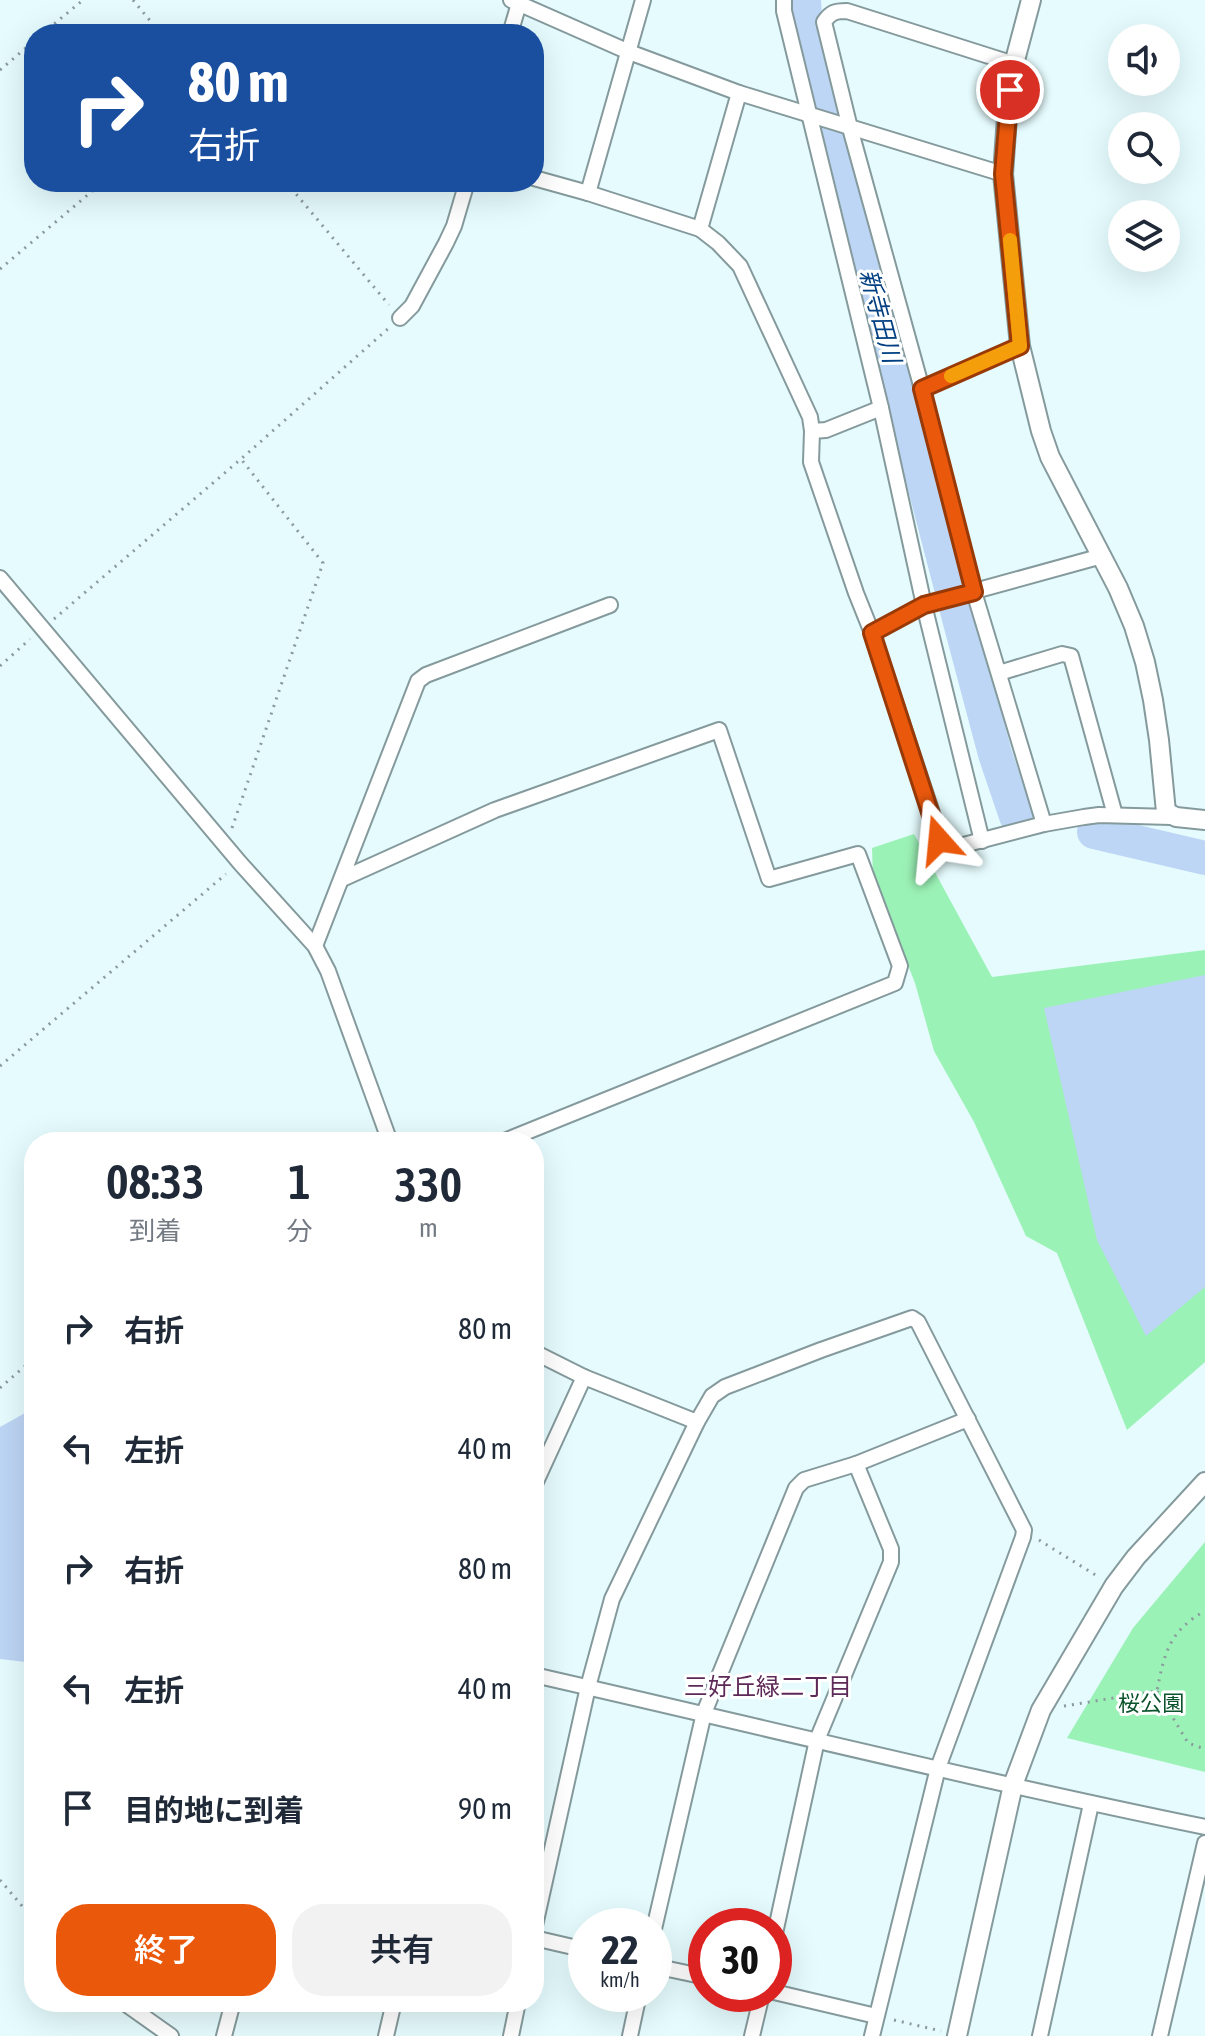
<!DOCTYPE html>
<html lang="ja">
<meta charset="utf-8">
<style>
:root{--surface:#fff;--page:#f2f2f3;--text:#1f2937;--muted:#747a83;--accent:#ea580c}
body{margin:0;font-family:"Asap Condensed","Noto Sans JP",sans-serif;background:var(--page);color:var(--text);height:100vh;display:flex;flex-direction:column;font-size:30px;white-space:nowrap}
*{box-sizing:border-box;margin:0}
p{font-size:26px;color:var(--muted)}
.icon{flex:none;width:44px;height:44px;fill:none;stroke:currentColor;stroke-width:2;stroke-linecap:round;stroke-linejoin:round}
.map{position:relative;flex:1;overflow:hidden}
.panel{position:absolute;left:24px;top:1132px;width:520px;height:880px;display:flex;flex-direction:column;background:var(--surface);border-radius:32px;box-shadow:0 8px 32px #0002}
.panel>*{flex:none}
.banner{position:absolute;left:24px;top:24px;width:520px;height:168px;border-radius:32px;box-shadow:0 8px 32px #0002;background:#1a4fa0;color:#fff;overflow:hidden}
.tools{position:absolute;left:1108px;top:24px;display:grid;gap:16px}
.tools a{display:grid;place-items:center;width:72px;height:72px;border-radius:50%;background:var(--surface);box-shadow:0 8px 32px #0002;font-size:40px}
.speed{position:absolute;left:568px;top:1908px;display:flex;gap:16px;font-size:40px;font-weight:700;text-align:center}
.speed>*{display:grid;place-content:center;width:104px;height:104px;border-radius:50%;background:var(--surface);box-shadow:0 8px 32px #0002;line-height:1}
.speed small{font-size:20px;font-weight:400}
.speed .limit{border:12px solid #d22;background:#fff;color:#111}
.pin{position:absolute;display:grid;place-items:center;width:68px;height:68px;color:#fff;margin:-34px;border:4px solid #fff;border-radius:50%;box-shadow:0 2px 8px #0007}
.me{position:absolute;width:88px;margin:-44px;rotate:342deg;stroke-linejoin:round;filter:drop-shadow(0 0 6px #0008)}
.turn{display:flex;align-items:center;gap:28px;height:168px;padding:0 32px;font-size:36px}
.turn .icon{width:104px;height:104px;stroke-width:2.5}
.turn b{display:block;font-size:56px;line-height:68px}
.eta{display:flex;justify-content:space-evenly;align-items:center;height:136px;text-align:center}
.eta b{font-size:48px;font-weight:600;line-height:56px}
.button{display:flex;gap:16px;margin-top:auto;padding:16px 32px}
.button a{flex:1;height:92px;border-radius:32px;background:var(--accent);color:#fff;font-size:32px;font-weight:600;line-height:92px;text-align:center}
.button a+a{background:var(--page);color:var(--text)}
ul{padding:0;list-style:none}
li{display:flex;align-items:center;gap:24px;height:120px;padding:0 32px}
li div{flex:1}
li b{display:block;font-size:30px}
li em{font-style:normal}
.map>svg:first-child{display:block}
.green{fill:#9bf2b6}
.water{fill:#bdd6f5}
.lines{fill:none;stroke-linecap:round;stroke-linejoin:round}
.river{stroke:#bdd6f5;stroke-width:34}
.minor-casing{stroke:#859a9c;stroke-width:18}
.tertiary-casing{stroke:#859a9c;stroke-width:22}
.path{stroke:#8b9a9c;stroke-width:3;stroke-dasharray:2 6;stroke-linecap:butt}
.minor{stroke:#fff;stroke-width:14}
.tertiary{stroke:#fff;stroke-width:18}
.route-casing{stroke:#983908;stroke-width:20}
.route{stroke:#ea580c;stroke-width:14}
.slow{stroke:#f59e0b;stroke-width:14}
.labels{text-anchor:middle;stroke-width:6;stroke-linejoin:round;paint-order:stroke}
.park-label{font-size:22px;fill:#0b532c;stroke:#fff}
.water-label{font-size:24px;font-style:italic;fill:#003f81;stroke:#fff}
.neighbourhood-label{font-size:24px;fill:#5d2957;stroke:#fff}
</style>
<div class="map">
<svg width="1205" height="2036" viewBox="0 0 1205 2036">
<rect width="100%" height="100%" fill="#e5fbfd"/>
<g class="green">
<polygon points="914,834 992,977 1205,950 1205,1362 1127,1430 1057,1253 1026,1236 974,1122 934,1051 915,983 873,877 872,848"/>
<polygon points="1205,1542 1205,1772 1067,1738 1133,1628"/>
</g>
<g class="water">
<polygon points="1205,975 1205,1287 1146,1336 1097,1240 1044,1008"/>
<polygon points="34,1408 34,1663 0,1659 0,1427"/>
</g>
<g class="lines">
<g class="river">
<polyline points="804,0 805,17 809,42 961,626 995,754 1016,816"/>
<polyline points="1094,832 1205,858"/>
</g>
<defs>
<g id="minor">
<polyline points="511,0 629,52 739,93 1003,174"/>
<polyline points="784,0 784,11 881,408 924,605 982,841"/>
<polyline points="510,34 520,0"/>
<path d="M 1014,64 L 847,11 C 835,11 831,12 824,22 L 850,128 L 922,389 L 974,592 L 1044,824"/>
<polyline points="534,178 588,193 700,229 718,243 740,266 810,417 812,431 826,430 881,408"/>
<polyline points="588,193 643,0"/>
<polyline points="700,229 739,93"/>
<polyline points="400,318 412,306 446,243 454,226 467,182"/>
<polyline points="922,389 1020,346"/>
<polyline points="812,431 811,462 856,593 872,633 942,843 947,848 952,848 1044,824 1084,817 1099,815 1171,817"/>
<polyline points="0,578 240,863 315,946 328,971 390,1142"/>
<polyline points="872,633 924,605 1102,556"/>
<polyline points="999,673 1062,654 1071,656 1115,815"/>
<polyline points="342,879 495,810 719,730 769,879 858,854 900,966 895,983 502,1142"/>
<polyline points="315,946 418,681 426,675 610,605"/>
<polyline points="534,1352 584,1377 697,1422"/>
<polyline points="534,1486 584,1377"/>
<path d="M 534,1675 C 758,1726 980,1781 1205,1827"/>
<polyline points="654,1929 704,1713 796,1488 804,1480 856,1464 968,1419"/>
<polyline points="534,1930 588,1687 612,1599 697,1422 712,1396 725,1387 821,1350 912,1318 918,1322 1024,1530 1023,1537 938,1768 872,2036"/>
<polyline points="534,1938 586,1950"/>
<polyline points="774,1938 817,1740 891,1562 891,1549 856,1464"/>
<polyline points="654,1966 706,1977"/>
<polyline points="774,1992 876,2016"/>
<polyline points="123,2002 171,2036"/>
<polyline points="224,2036 233,2002"/>
<polyline points="386,2036 394,2002"/>
<polyline points="511,2036 518,2002"/>
<polyline points="630,2036 639,1994"/>
<polyline points="752,2036 762,1994"/>
<polyline points="1040,2036 1091,1804"/>
<polyline points="1160,2036 1205,1843"/>
</g>
<g id="tertiary">
<polyline points="1031,0 1014,64 1007,117 1003,174 1020,346 1041,431 1050,457 1118,588 1134,626 1145,662 1153,700 1159,740 1166,812 1176,817 1205,820"/>
<polyline points="957,2036 1013,1785 1041,1710 1114,1586 1136,1557 1205,1482"/>
</g>
</defs>
<use href="#minor" class="minor-casing"/>
<use href="#tertiary" class="tertiary-casing"/>
<g class="path">
<polyline points="133,0 161,34"/>
<polyline points="42,34 83,0"/>
<polyline points="0,70 34,41"/>
<polyline points="286,182 389,305"/>
<polyline points="0,269 103,182"/>
<polyline points="54,619 241,459 390,327"/>
<polyline points="0,666 30,639"/>
<polyline points="232,828 323,563 241,459"/>
<polyline points="0,1066 226,874"/>
<polyline points="0,1388 34,1358"/>
<polyline points="1039,1540 1097,1576"/>
<polyline points="1157,1691 1188,1743 1205,1749"/>
<path d="M 1064,1706 L 1157,1691 C 1164,1653 1170,1630 1205,1611"/>
<polyline points="0,1880 34,1920"/>
<polyline points="894,2020 941,2031"/>
</g>
<use href="#minor" class="minor"/>
<use href="#tertiary" class="tertiary"/>
</g>
<g class="lines">
<defs>
<polyline id="route" points="939,840 872,633 924,605 974,592 922,389 1020,346 1003,174 1010,90"/>
</defs>
<use href="#route" class="route-casing"/>
<use href="#route" class="route"/>
<polyline class="slow" points="951,376 1020,346 1010,240"/>
</g>
<g class="labels">
<g class="park-label">
<text x="1151" y="1711">桜公園</text>
</g>
<g class="water-label">
<text transform="translate(880 316) rotate(75)" y="8">新寺田川</text>
</g>
<g class="neighbourhood-label">
<text x="768" y="1695">三好丘緑二丁目</text>
</g>
</g>
</svg>
<div class="tools">
<a><svg class="icon" aria-label="sound" viewBox="0 0 24 24"><path d="M4 9h4l5-4v14l-5-4H4zM17 9q2 3 0 6"/></svg></a>
<a><svg class="icon" aria-label="search" viewBox="0 0 24 24"><circle cx="10" cy="10" r="6"/><path d="M15 15l6 6"/></svg></a>
<a><svg class="icon" aria-label="layers" viewBox="0 0 24 24"><path d="M12 4l9 5-9 5-9-5zM3 14l9 5 9-5"/></svg></a>
</div>
<div class="speed"><div>22<small>km/h</small></div><div class="limit">30</div></div>
<div class="pin" style="left:1010px;top:90px;background:#d93025"><svg class="icon" aria-label="arrive" viewBox="0 0 24 24"><path d="M6 21V4h12l-3 4 3 4H6"/></svg></div>
<svg class="me" style="left:939px;top:840px" viewBox="-20 -20 40 40"><path d="M0-17L14 15 0 8-14 15z" fill="#ea580c" stroke="#fff" stroke-width="4"/></svg>
<div class="banner">
<div class="turn"><svg class="icon" aria-label="right" viewBox="0 0 24 24"><path d="M7 20v-9h11M14 6l5 5-5 5"/></svg><div><b>80 m</b>右折</div></div>
</div>
<section class="panel">
<div class="eta">
<div><b>08:33</b><p>到着</p></div>
<div><b>1</b><p>分</p></div>
<div><b>330</b><p>m</p></div>
</div>
<ul>
<li><svg class="icon" aria-label="right" viewBox="0 0 24 24"><path d="M7 20v-9h11M14 6l5 5-5 5"/></svg><div><b>右折</b></div><em>80 m</em></li>
<li><svg class="icon" aria-label="left" viewBox="0 0 24 24"><path d="M17 20v-9H6M10 6l-5 5 5 5"/></svg><div><b>左折</b></div><em>40 m</em></li>
<li><svg class="icon" aria-label="right" viewBox="0 0 24 24"><path d="M7 20v-9h11M14 6l5 5-5 5"/></svg><div><b>右折</b></div><em>80 m</em></li>
<li><svg class="icon" aria-label="left" viewBox="0 0 24 24"><path d="M17 20v-9H6M10 6l-5 5 5 5"/></svg><div><b>左折</b></div><em>40 m</em></li>
<li><svg class="icon" aria-label="arrive" viewBox="0 0 24 24"><path d="M6 21V4h12l-3 4 3 4H6"/></svg><div><b>目的地に到着</b></div><em>90 m</em></li>
</ul>
<div class="button"><a>終了</a><a>共有</a></div>
</section>
</div>
